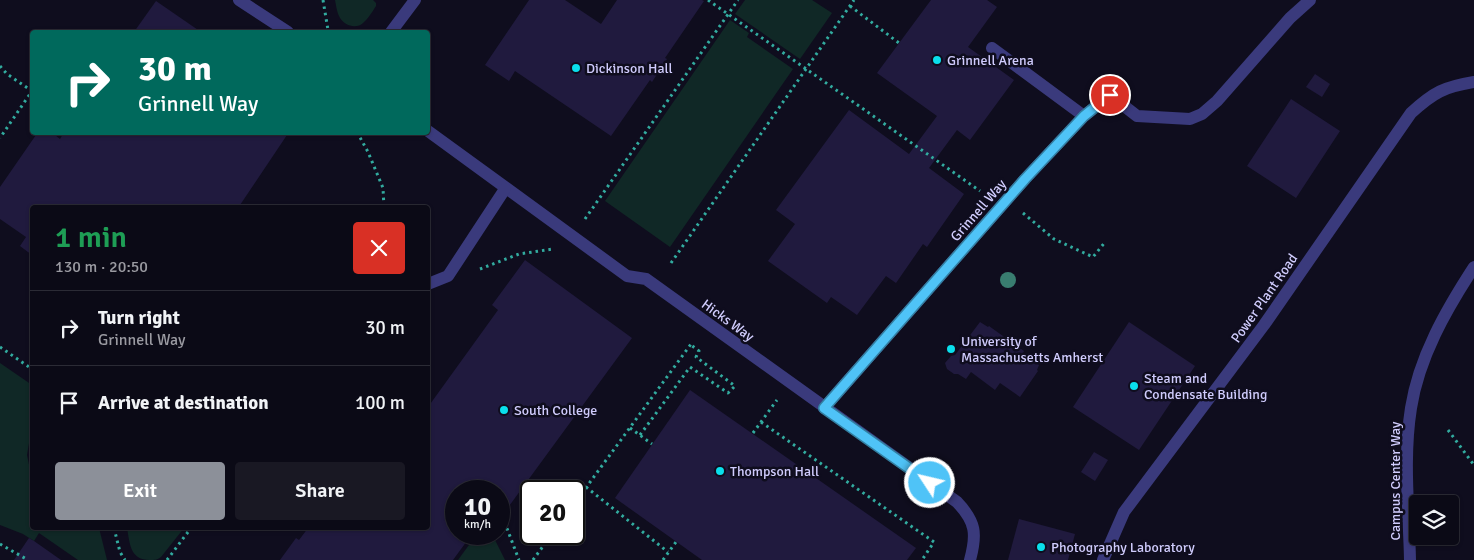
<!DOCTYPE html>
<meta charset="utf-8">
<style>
:root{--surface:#0b0a16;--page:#191823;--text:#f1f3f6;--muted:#9a9aa1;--line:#2b2b35;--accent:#8c9099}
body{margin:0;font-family:Signika,sans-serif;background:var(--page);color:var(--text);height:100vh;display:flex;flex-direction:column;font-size:19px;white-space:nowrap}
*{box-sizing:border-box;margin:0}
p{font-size:16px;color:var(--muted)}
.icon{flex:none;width:28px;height:28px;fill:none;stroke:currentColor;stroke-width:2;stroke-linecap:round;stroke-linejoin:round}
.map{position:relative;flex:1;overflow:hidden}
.panel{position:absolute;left:30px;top:205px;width:400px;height:325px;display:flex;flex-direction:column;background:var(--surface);border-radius:5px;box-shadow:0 1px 4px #0004,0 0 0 1px var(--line)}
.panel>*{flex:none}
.banner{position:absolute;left:30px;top:30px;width:400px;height:105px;border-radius:5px;box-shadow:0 1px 4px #0004,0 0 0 1px var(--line);background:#00695c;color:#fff;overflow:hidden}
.controls{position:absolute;left:1409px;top:495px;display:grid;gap:10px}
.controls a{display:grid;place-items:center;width:50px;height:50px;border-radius:5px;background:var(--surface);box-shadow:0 1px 4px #0004,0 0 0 1px var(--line);font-size:25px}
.speed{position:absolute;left:445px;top:480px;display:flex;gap:10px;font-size:25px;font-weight:700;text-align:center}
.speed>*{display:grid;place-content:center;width:65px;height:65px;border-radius:50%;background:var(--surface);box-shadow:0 1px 4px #0004,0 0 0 1px var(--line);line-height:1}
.speed small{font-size:12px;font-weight:400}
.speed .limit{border:2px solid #111;border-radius:8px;background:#fff;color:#111}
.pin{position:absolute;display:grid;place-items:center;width:42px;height:42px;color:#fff;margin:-21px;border:2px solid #fff;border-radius:50%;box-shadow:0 1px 5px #0007}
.me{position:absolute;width:55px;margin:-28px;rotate:305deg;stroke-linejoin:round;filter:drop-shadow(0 0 4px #0008)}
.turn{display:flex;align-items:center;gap:18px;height:105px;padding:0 25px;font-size:22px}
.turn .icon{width:65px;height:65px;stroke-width:2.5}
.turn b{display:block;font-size:35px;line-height:42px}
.round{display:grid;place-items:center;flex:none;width:52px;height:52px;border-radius:5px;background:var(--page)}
.overview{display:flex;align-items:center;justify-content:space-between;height:85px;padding:0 25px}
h1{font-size:30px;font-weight:600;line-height:38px;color:#1e9e55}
.button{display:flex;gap:10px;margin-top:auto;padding:10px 25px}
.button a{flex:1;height:58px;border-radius:5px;background:var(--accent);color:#fff;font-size:20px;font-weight:600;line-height:58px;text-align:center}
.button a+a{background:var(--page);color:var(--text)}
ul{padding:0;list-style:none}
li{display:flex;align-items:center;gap:15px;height:75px;padding:0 25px;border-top:1px solid var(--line)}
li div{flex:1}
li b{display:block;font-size:19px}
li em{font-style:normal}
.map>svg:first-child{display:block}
.green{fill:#102826}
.building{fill:#201a3e}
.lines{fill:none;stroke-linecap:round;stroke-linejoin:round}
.path{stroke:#32ab9f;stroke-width:3;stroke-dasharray:2.5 4;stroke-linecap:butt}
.minor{stroke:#3a3a7c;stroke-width:12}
.tree{fill:#397d70}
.route-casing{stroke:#337fa1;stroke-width:12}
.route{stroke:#4fc3f7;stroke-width:9}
.poi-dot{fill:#0adfec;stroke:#0f0d1e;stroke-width:2}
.labels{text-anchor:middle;stroke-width:5;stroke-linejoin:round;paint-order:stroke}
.poi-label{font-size:14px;fill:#d0ccfd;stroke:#0f0d1e;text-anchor:start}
.street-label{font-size:14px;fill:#d0ccfd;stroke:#0f0d1e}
</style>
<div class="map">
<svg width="1474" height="560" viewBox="0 0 1474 560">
<rect width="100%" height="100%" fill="#0f0d1e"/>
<g class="green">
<path d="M 335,0 L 373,0 L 376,3 L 376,6 C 372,12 368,19 363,23 C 356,30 343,25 339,16 C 337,12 336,5 335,0 Z"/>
<polygon points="745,0 812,0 832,13 800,59 735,14"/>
<polygon points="730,20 749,33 747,37 793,69 670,247 605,201"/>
<polygon points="0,363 32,385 32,425 27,455 32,479 32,528 99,528 107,560 78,560 39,533 34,541 23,534 0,525"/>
<path d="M 127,528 L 184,528 L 161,557 C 157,560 155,560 150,560 C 130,560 130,544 127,528 Z"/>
<polygon points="477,534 492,534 505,560 458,560"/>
</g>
<g class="building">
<polygon points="529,0 565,0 601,24 617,0 702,0 704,1 665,58 667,59 652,82 650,80 611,136 515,71 509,81 485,65"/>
<polygon points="931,0 987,0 997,7 968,47 1014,80 970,140 957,130 929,168 964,194 927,247 923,244 896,283 886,276 857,315 831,297 827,303 768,261 795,224 776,210 849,110 909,154 937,116 877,73"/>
<polygon points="156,1 201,32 134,32"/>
<polygon points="1315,74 1330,84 1322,97 1306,87"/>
<polygon points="1291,99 1340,131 1296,198 1247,166"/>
<polygon points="38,132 51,132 60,139 64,132 289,132 238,208 32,208 32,255 20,246 26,237 0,219 0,187"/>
<polygon points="525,260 632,338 504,513 499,509 499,491 456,491 456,534 472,534 453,560 280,560 296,538 299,540 308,528 428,528 428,411 430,408 428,407 498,310 492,305"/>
<polygon points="980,322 988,327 989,326 1024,351 1023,353 1039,365 1037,370 1038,371 1020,397 1000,383 995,390 971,372 966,379 958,374 954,374 947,369 945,363 951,356 955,355"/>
<polygon points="1129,322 1195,366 1139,450 1073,407"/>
<polygon points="690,390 916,548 907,560 702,560 615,498"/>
<polygon points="1094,452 1108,460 1095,481 1081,472"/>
<polygon points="1019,519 1075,534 1068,560 1008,560"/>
<polygon points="29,538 34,541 61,560 14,560"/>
</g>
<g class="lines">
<g class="path">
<polyline points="323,0 328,30"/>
<polyline points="708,0 980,191"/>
<polyline points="850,6 899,43"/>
<polyline points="0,66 7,74 32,91 0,138"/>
<polyline points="357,132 368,152 383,188 384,208"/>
<polyline points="1023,213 1054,239 1093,257 1106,241"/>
<polyline points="585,219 738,0"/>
<polyline points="671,263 854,0"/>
<polyline points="480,269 519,254 553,249"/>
<polyline points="0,347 32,369"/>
<polyline points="761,422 934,542 922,560"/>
<polyline points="630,428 652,444"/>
<polyline points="1448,430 1474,465"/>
<polyline points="753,433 777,400"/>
<polyline points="640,435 690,367 728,393 735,386 696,357 699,351 691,345"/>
<polyline points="586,487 668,552"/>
<polyline points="574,504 691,344"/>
<polyline points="500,510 519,560"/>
<polyline points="114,528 120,552 125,560"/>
<polyline points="0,544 28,560"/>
<polyline points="167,560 191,528"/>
<polyline points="533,560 552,534"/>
<polyline points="663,560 676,542"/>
</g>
<g class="minor">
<polyline points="239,0 288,32"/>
<polyline points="391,32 415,0"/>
<polyline points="992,48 1084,116"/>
<path d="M 428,131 L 627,276 L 646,279 L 957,502 C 976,522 977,534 970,560"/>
<polyline points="428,284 448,276 505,189"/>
<polyline points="824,408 1025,179 1084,116 1110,95 1137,116 1190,119 1202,114 1217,101 1290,18 1310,0"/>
<path d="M 1103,560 L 1124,512 L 1264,325 L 1411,113 C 1434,92 1444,87 1474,82"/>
<path d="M 1410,560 C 1409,510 1403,458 1411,408 C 1419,357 1446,310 1474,267"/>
</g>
</g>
<circle class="tree" cx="1008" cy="280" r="8"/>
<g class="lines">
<defs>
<polyline id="route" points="930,483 824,408 1025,179 1084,116 1110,95"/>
</defs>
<use href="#route" class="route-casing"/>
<use href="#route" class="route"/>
</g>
<g class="poi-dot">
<circle cx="937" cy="60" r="5"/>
<circle cx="576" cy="68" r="5"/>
<circle cx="951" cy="349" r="5"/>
<circle cx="1134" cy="386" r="5"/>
<circle cx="504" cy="410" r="5"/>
<circle cx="720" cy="471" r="5"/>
<circle cx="1041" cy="547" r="5"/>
</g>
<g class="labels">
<g class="poi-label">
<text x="947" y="65">Grinnell Arena</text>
<text x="586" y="73">Dickinson Hall</text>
<text x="961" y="346">University of<tspan x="961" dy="16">Massachusetts Amherst</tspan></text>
<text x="1144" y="383">Steam and<tspan x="1144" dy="16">Condensate Building</tspan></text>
<text x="514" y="415">South College</text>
<text x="730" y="476">Thompson Hall</text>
<text x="1051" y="552">Photography Laboratory</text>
</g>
<g class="street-label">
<text transform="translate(978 210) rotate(-49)" y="5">Grinnell Way</text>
<text transform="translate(1264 298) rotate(-55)" y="5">Power Plant Road</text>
<text transform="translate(728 320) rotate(36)" y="5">Hicks Way</text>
<text transform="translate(1395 481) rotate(-90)" y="5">Campus Center Way</text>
</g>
</g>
</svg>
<div class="controls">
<a><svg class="icon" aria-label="layers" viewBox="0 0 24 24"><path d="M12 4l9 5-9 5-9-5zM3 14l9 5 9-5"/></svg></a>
</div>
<div class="speed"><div>10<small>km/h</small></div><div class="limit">20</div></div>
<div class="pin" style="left:1110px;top:95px;background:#d93025"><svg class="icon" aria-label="arrive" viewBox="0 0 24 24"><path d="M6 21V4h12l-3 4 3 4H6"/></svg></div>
<svg class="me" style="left:930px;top:483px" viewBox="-20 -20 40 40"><circle r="17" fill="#4fc3f7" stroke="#fff" stroke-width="3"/><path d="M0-11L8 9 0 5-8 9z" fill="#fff"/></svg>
<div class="banner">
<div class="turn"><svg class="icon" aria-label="right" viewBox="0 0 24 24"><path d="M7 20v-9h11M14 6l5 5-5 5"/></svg><div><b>30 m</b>Grinnell Way</div></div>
</div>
<section class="panel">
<div class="overview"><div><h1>1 min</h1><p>130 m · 20:50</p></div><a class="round" style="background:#d93025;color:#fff"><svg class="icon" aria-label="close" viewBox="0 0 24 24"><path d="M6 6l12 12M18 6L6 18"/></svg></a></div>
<ul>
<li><svg class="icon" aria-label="right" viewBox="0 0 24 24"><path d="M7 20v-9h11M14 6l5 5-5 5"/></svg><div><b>Turn right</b><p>Grinnell Way</p></div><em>30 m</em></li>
<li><svg class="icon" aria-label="arrive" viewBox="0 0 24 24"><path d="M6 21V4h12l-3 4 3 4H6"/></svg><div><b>Arrive at destination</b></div><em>100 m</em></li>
</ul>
<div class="button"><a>Exit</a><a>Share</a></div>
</section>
</div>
